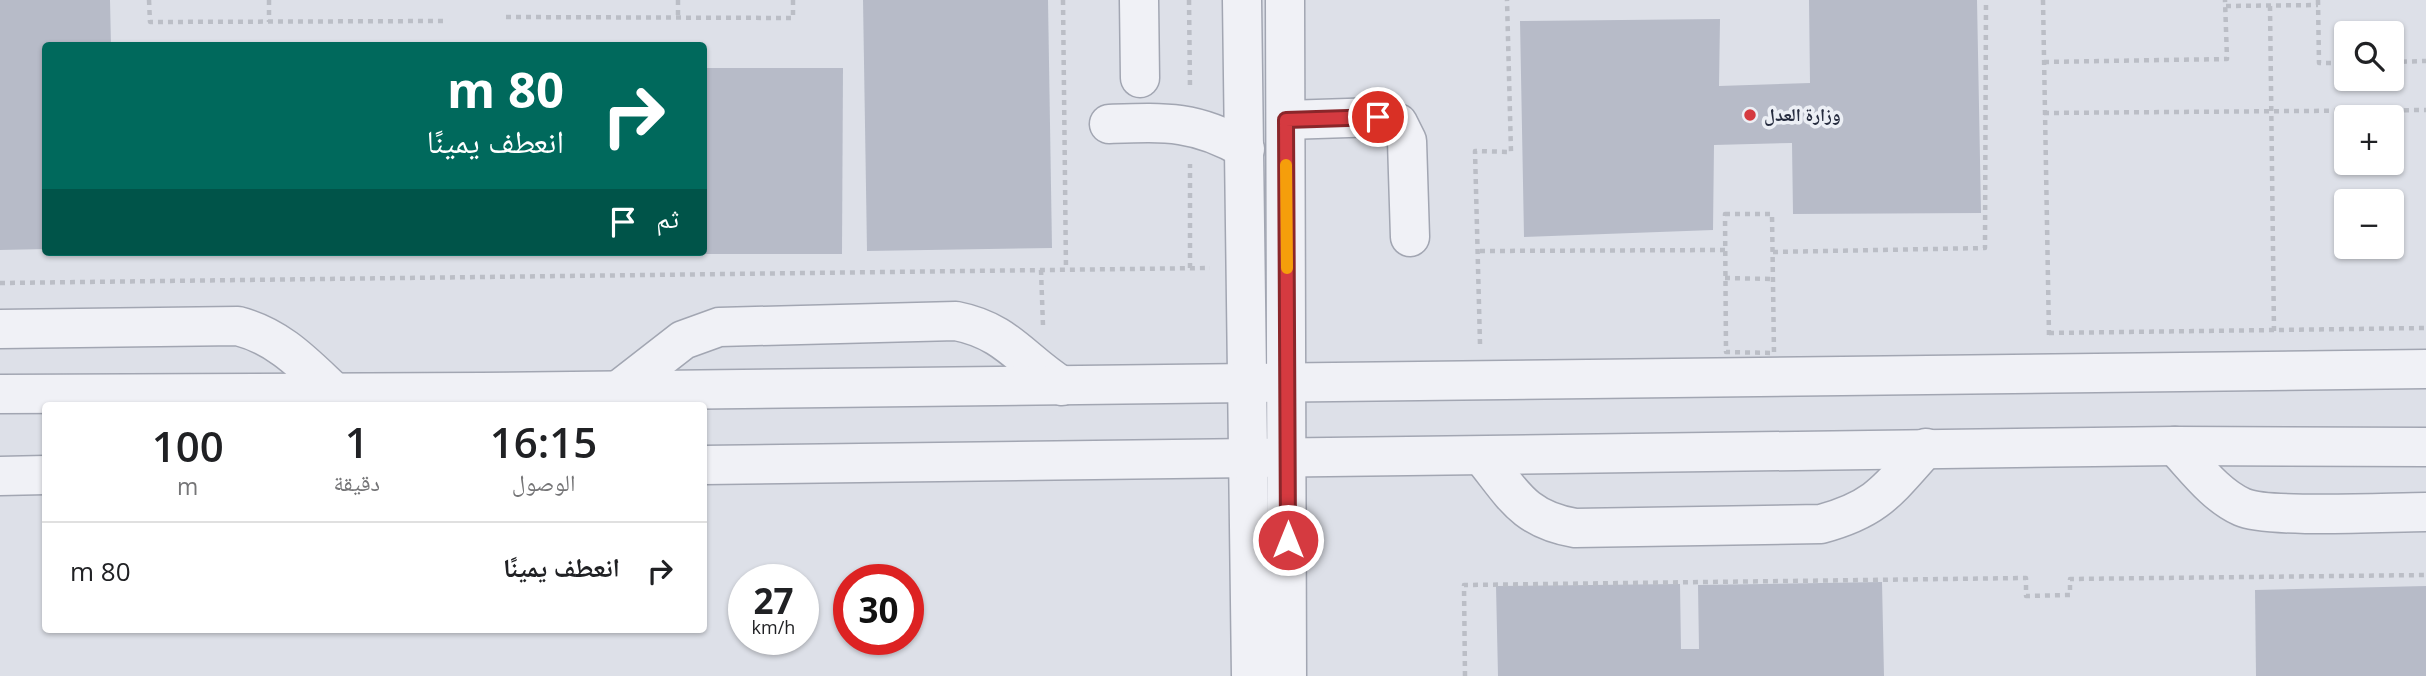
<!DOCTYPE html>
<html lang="ar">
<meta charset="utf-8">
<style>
:root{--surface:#fff;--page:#f2f2f2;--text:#202124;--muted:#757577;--line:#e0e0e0}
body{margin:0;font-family:"Open Sans","Noto Naskh Arabic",sans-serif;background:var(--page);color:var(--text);direction:rtl;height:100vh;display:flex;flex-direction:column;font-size:26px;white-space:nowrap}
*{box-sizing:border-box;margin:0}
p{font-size:23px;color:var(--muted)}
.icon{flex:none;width:38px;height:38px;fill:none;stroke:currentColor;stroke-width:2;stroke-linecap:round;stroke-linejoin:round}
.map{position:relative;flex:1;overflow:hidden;direction:ltr}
.drawer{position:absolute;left:42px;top:402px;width:665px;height:231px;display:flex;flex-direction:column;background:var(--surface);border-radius:7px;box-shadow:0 2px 5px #0004;direction:rtl}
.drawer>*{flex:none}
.banner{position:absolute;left:42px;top:42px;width:665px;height:214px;border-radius:7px;box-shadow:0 2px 5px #0004;direction:rtl;background:#00695c;color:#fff;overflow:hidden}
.fabs{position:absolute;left:2334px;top:21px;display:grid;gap:14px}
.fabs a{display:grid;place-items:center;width:70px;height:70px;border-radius:7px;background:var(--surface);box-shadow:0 2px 5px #0004;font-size:35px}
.speed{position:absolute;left:728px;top:564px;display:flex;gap:14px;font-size:35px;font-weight:700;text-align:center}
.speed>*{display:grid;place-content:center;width:91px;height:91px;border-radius:50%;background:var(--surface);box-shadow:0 2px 5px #0004;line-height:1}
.speed small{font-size:18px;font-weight:400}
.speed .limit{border:10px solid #d22;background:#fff;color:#111}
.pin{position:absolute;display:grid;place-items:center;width:60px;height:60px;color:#fff;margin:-30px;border:4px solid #fff;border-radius:50%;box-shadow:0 2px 7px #0007}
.me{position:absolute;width:77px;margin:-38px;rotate:0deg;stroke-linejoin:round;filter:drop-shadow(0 0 5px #0008)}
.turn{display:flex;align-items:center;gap:24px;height:147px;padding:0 28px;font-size:32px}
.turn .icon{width:91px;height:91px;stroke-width:2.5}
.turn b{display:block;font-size:49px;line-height:60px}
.then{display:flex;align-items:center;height:66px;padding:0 28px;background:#0003;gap:14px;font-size:26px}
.eta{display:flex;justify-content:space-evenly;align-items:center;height:119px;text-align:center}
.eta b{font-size:42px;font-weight:600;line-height:49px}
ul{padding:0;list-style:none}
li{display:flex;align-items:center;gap:21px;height:98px;padding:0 28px;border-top:2px solid var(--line)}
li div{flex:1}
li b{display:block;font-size:26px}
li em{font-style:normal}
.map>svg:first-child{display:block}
.building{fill:#b7bbc8}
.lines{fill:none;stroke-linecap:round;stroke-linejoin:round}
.minor-casing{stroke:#a2a6b2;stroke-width:41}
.path{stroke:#bbbec6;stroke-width:4.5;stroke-dasharray:5 5;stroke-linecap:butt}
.minor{stroke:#f0f1f6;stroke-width:38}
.route-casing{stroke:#8a262a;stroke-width:18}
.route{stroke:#d53a40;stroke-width:12}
.slow{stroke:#f59e0b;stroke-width:12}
.poi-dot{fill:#d53a40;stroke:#eceff5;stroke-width:2.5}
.labels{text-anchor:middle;stroke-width:7;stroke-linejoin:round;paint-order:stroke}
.poi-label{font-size:18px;font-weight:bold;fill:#262c3f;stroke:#eceff5;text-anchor:start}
</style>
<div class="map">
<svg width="2426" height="676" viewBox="0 0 2426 676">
<rect width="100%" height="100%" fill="#dde0e8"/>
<g class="building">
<polygon points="0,0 110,0 111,46 46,46 46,249 0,250"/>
<polygon points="863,0 1048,0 1052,248 867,251"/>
<polygon points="1809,0 1977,0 1981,213 1793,214 1792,143 1714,145 1713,230 1524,237 1520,21 1720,19 1719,86 1810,83"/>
<polygon points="704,68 843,68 842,254 704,254"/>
<polygon points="1882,582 1884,676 1498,676 1496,586 1680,584 1681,649 1699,649 1698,585"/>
<polygon points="2426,586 2426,676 2256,676 2255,590"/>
</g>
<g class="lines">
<defs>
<g id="minor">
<polyline points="1139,0 1140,78"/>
<polyline points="1242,0 1251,676"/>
<polyline points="1285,0 1287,676"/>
<polyline points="1286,120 1379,117 1398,123 1407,141 1410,237"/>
<path d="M 1109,124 C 1164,122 1196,120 1245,149"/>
<path d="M 0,329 L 238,326 C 280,337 305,365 335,393"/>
<path d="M 620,389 L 683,340 L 719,327 L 956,321 C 1007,331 1021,360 1062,386"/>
<polyline points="0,394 482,392 2426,369"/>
<path d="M 2175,446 C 2195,467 2215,495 2242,507 C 2268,519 2390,512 2426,512"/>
<path d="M 1482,456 C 1513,494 1523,519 1575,528 L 1821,524 C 1877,509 1888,490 1926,448"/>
<polyline points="704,465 2175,446 2426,447"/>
<polyline points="0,476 46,475"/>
</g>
</defs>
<use href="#minor" class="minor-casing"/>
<g class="path">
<polyline points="149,0 150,22 444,21"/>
<polyline points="269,0 269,22"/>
<polyline points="678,0 678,17"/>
<polyline points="1063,0 1066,270"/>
<polyline points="1189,0 1190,89"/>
<polyline points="2043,0 2049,335"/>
<polyline points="2318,0 2319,63 2347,63"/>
<polyline points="2226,6 2318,5"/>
<polyline points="2270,6 2274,331"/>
<polyline points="506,17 793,18 793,0"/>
<polyline points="2044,62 2227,59 2225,0"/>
<polyline points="2392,62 2426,61"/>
<polyline points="2044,113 2426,110"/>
<polygon points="1725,214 1772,214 1774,353 1726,352"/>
<polyline points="1480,251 1725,250"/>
<polyline points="1773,252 1985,248 1986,0"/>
<polyline points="1190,268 1190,164"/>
<polyline points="1041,270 1043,326"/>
<polyline points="1725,278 1773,279"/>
<polyline points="0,283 1210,268"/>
<polyline points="2049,333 2426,328"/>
<polyline points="1480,344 1475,151 1511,152 1507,0"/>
<polyline points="1465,676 1464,585 2026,578 2026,596 2070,595 2070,579 2426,575"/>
</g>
<use href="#minor" class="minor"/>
</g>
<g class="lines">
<defs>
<polyline id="route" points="1288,540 1286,120 1378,117"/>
</defs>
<use href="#route" class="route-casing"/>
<use href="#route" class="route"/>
<polyline class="slow" points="1286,165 1287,268"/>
</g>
<circle class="poi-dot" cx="1750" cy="115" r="7"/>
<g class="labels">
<g class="poi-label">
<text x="1764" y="121">وزارة العدل</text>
</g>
</g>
</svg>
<div class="fabs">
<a><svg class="icon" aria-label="search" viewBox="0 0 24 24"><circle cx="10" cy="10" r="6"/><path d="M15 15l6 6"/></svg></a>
<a>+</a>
<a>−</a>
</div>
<div class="speed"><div>27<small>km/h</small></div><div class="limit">30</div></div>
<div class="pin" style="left:1378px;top:117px;background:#d93025"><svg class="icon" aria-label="arrive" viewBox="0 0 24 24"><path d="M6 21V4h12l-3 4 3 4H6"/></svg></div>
<svg class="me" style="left:1288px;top:540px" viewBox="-20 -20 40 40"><circle r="17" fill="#d53a40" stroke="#fff" stroke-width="3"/><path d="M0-11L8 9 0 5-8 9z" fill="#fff"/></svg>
<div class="banner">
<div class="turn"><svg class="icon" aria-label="right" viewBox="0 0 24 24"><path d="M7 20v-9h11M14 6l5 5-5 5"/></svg><div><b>80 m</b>انعطف يمينًا</div></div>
<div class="then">ثم<svg class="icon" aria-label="arrive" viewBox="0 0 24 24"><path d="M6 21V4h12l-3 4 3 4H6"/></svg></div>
</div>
<section class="drawer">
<div class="eta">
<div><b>16:15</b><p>الوصول</p></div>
<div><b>1</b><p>دقيقة</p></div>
<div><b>100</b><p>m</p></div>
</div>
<ul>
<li><svg class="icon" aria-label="right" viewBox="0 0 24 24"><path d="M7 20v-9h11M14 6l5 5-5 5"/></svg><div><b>انعطف يمينًا</b></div><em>80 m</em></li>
</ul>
</section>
</div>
